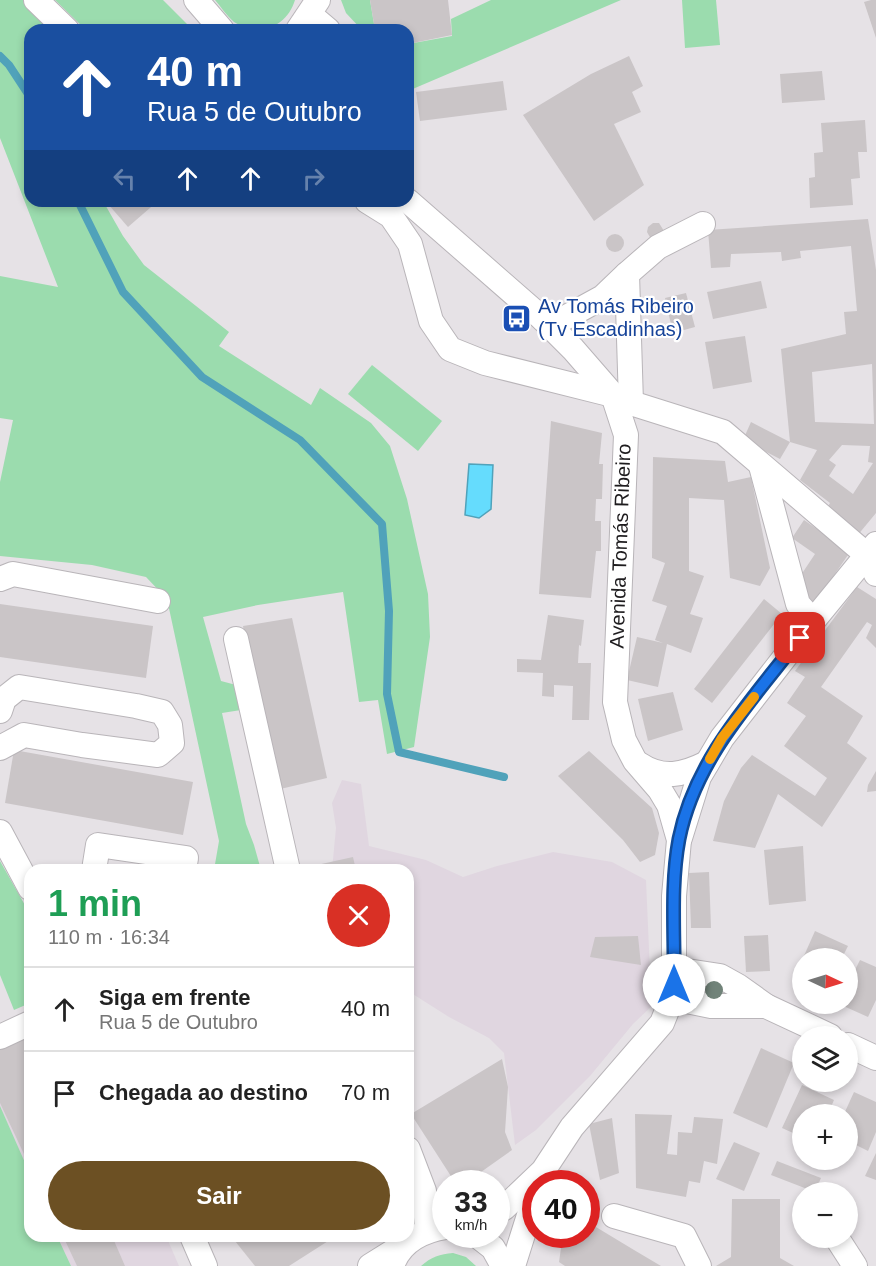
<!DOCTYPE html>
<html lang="pt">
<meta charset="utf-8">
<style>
:root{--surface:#fff;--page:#f6f6f6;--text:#222;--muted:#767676;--line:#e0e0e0;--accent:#6c5023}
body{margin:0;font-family:Helvetica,sans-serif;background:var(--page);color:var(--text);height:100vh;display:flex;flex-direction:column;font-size:22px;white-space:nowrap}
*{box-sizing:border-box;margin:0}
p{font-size:20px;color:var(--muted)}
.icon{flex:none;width:33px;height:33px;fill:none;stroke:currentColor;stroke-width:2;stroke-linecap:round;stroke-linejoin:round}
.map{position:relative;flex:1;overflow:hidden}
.sheet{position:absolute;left:24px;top:864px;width:390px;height:378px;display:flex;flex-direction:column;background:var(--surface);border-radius:18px;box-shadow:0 3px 9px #0003}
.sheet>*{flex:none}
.top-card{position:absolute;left:24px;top:24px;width:390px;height:183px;border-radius:18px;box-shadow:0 3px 9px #0003;background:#1a4fa0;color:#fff;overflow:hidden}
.needle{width:39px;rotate:94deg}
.controls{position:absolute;left:792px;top:948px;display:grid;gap:12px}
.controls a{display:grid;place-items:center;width:66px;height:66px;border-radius:50%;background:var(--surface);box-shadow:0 3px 9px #0003;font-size:30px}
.speed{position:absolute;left:432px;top:1170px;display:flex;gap:12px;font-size:30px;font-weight:700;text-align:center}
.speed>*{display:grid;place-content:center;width:78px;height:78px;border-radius:50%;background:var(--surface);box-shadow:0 3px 9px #0003;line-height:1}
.speed small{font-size:15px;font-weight:400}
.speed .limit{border:9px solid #d22;background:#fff;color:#111}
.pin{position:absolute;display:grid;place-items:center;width:51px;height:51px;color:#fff;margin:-26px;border-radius:12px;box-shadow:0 3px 9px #0006}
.me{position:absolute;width:66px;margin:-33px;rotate:0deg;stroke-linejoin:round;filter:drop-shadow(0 0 4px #0008)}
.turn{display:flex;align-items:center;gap:21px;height:126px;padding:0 24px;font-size:27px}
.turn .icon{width:78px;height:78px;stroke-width:2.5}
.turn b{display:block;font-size:42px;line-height:51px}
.lanes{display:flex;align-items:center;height:57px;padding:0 24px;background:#0003;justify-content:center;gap:30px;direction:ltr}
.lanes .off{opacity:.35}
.round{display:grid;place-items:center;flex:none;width:63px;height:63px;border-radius:32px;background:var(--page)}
.headline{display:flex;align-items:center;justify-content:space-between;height:102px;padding:0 24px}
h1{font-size:36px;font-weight:700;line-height:45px;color:#1e9e55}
.primary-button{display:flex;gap:12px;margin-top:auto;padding:12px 24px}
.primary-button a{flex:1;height:69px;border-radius:36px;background:var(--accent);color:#fff;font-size:24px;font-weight:700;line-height:69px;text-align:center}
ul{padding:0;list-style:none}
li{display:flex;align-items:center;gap:18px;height:84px;padding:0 24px;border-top:2px solid var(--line)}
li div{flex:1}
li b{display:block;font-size:22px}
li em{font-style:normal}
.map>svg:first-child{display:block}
.built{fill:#e0d6e0}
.green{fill:#9bdcae}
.water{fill:#65dcfd;stroke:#50a2ba;stroke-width:1.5}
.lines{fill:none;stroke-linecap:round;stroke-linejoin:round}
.stream{stroke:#50a2ba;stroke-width:8}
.building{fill:#cac5c7;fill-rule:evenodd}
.minor-casing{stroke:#b9b5b9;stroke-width:26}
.minor{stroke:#fff;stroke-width:24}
.tree{fill:#718379}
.route-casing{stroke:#114b97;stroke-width:15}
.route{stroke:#1a73e8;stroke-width:10}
.slow{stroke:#f59e0b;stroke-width:10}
.labels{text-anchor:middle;stroke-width:4.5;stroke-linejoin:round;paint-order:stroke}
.transit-label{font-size:20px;fill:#164399;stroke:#fff;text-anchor:start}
.street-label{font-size:20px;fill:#1e1c1e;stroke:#fff}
</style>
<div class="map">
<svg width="876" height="1266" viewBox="0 0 876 1266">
<rect width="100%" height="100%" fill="#e6e2e6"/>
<g class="built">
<polygon points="342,780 361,784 369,846 426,860 463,877 497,866 553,852 612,862 646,880 650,972 654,1004 633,1024 590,1076 536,1130 515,1145 504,1053 489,1038 449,1017 408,991 408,870 332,870 336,828 332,803"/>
<polygon points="30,1042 30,1236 166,1236 179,1266 0,1266 0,1056"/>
</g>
<g class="green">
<polygon points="0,0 25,0 55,30 30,30 30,201 103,201 123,236 144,265 229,332 219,346 311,405 320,388 371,423 390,446 407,499 428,594 430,637 414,747 387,754 378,700 359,702 343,592 258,605 203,617 221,681 236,685 241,710 222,713 246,824 254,845 261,870 214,870 219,841 167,599 146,577 92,565 0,556 0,482 13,420 0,418 0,276 58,287 0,138"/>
<polygon points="55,0 163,0 193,30 86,30"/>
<path d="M 215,0 L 295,0 C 287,27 258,38 234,22 C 227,16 221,7 215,0 Z"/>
<polygon points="341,0 370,0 375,30 362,30 346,13"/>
<polygon points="491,0 621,0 408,91 408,44 452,36 451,19"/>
<polygon points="682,0 716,0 720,45 685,48"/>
<polygon points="372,365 442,421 418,451 348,394"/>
<polygon points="0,861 30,914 30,1003 14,1010 0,975"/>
<polygon points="0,1106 30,1174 30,1236 57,1236 71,1266 0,1266"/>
<path d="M 453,1253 L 466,1257 L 476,1266 L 421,1266 C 431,1257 440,1254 453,1253 Z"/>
</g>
<polygon class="water" points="469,464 493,465 491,509 479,518 465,515"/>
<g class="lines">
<g class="stream">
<polyline points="0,56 9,65 30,97"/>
<polyline points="78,201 123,292 202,377 300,440 382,524 389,611 387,694 399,752 504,777"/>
</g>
</g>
<g class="building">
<polygon points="370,0 448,0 452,35 408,44 408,30 375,30"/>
<polygon points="871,0 876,0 876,38 864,2"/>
<polygon points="629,56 643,86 632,92 641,112 614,124 644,185 594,221 523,115 591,74"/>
<polygon points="822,71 825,100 782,103 780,74"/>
<polygon points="503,81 507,110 420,121 416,92"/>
<polygon points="865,120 867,152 858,152 860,178 851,179 853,205 810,208 809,178 815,177 814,153 823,152 821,123"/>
<polygon points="111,201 158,201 128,227 108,204"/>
<path d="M 868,219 L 876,270 L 876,513 L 857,536 L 826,510 L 830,503 L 800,480 L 817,450 L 790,442 L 780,459 L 743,440 L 751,422 L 790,442 L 781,349 L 846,334 L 844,312 L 857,311 L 851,246 L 800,251 L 801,258 L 782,261 L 781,252 L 731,254 L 730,267 L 711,268 L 708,230 ZM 872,364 L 874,424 L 815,422 L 812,372 ZM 842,445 L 870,446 L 868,462 L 873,463 L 853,494 L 829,476 L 836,465 L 829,460 Z"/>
<polygon points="653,223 659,223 664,231 651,239 647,232 648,227"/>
<circle cx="615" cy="243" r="9"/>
<polygon points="761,281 767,308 713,319 707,292"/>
<polygon points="686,293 695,327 673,333 665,298"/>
<polygon points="745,336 752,382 713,389 705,342"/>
<polygon points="551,421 602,433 599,464 603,464 602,499 596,499 595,521 601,521 601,551 596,551 591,598 539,594"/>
<polygon points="653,457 725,461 728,482 751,477 770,568 760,586 730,578 724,500 689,498 689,571 704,576 690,614 703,618 691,653 667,644 658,687 627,680 637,637 663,643 655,640 667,606 652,601 665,563 652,558"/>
<polygon points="804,520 850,552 815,603 802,594 801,575 815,554 792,538"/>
<polygon points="857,587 876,599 876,648 866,638 872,625 867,622 821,687 863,716 847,743 867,758 822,827 778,794 755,848 713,841 724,801 741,768 752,755 815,796 827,778 784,746 806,716 787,703 805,677 795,671"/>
<polygon points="764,599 782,614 712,703 694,689"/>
<polygon points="0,604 153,626 146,678 0,657"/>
<polygon points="548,615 584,620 581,646 579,645 578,663 591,663 589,720 572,720 573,686 554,685 554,697 542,696 543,673 517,672 517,659 541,660"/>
<polygon points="292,618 327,778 276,790 243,626"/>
<polygon points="673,692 683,730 648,741 638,699"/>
<polygon points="14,750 193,782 183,835 5,803"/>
<polygon points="589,751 652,808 659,833 655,855 640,862 623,840 558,776"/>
<polygon points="876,771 876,791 867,792 868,785"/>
<polygon points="803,846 806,901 769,905 764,850"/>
<polygon points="353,857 356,870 318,870 317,865"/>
<polygon points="709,872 711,928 691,928 689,873"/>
<polygon points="815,931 848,946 842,958 803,958"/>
<polygon points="768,935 770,971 746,972 744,936"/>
<polygon points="638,936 641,965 590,957 595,937"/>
<polygon points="802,959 802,980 795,976"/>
<polygon points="860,960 876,967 876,1000 868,1017 839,1004 848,1004 848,984"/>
<polygon points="27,1037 30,1045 30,1167 0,1103 0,1049"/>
<polygon points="761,1048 794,1063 767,1128 733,1113"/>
<polygon points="502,1059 508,1087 505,1132 512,1150 464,1184 456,1184 411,1114"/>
<polygon points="802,1085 834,1100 828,1114 802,1114 802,1137 782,1128"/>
<polygon points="854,1092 876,1102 876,1132 868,1151 848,1141 848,1114 844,1114"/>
<polygon points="635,1114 672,1115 667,1154 677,1155 678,1132 692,1133 694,1117 723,1119 717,1164 704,1161 700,1183 689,1181 686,1197 636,1188"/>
<polygon points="612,1118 619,1173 600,1180 589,1124"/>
<polygon points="734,1142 760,1153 744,1191 716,1179"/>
<polygon points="876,1153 876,1180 865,1176"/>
<polygon points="777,1161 821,1178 815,1192 771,1175"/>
<polygon points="732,1199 780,1199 780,1258 794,1266 716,1266 731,1257"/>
<polygon points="586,1221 634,1250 661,1266 565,1266 559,1262 562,1241 566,1234 586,1234"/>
<polygon points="63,1236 112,1236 125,1266 77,1266"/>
<polygon points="231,1236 336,1236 289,1266 255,1266"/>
</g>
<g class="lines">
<defs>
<g id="minor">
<polyline points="36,0 67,30"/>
<polyline points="196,0 222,30"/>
<polyline points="315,19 328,30"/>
<polyline points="298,30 318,0"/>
<polyline points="367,201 391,216 410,244 431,321 450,349 485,363 613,395 631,403 723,432 867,555 876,574"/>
<polyline points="408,201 543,319 573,349 613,395 626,435 615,702 624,740 635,761 660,790 669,805 679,840 674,896 674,985 672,998 662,1023 572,1127 543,1171 504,1208 496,1212"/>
<polyline points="543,319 561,320 603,297 627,274"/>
<polyline points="631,403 627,274 658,247 703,224"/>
<polyline points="761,466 798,604 813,621"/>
<polyline points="0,579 13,574 158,601"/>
<polyline points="236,639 288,870"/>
<polyline points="0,711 4,699 19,687 136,706 162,712 170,725 172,743 158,755 82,745 24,735 0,748"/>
<path d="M 639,764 C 663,780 683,775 707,763"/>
<polyline points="0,832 30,888"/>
<polyline points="680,838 699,777 722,738 813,621 876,544"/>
<polyline points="94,870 98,845 186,858 184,870"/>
<polyline points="674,969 720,976 738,986 766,1006 830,1036"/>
<polyline points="672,998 711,1006 766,1006"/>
<polyline points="0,1037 30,1023"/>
<polyline points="848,1045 876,1058"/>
<polyline points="408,1149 424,1191 427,1230"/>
<polyline points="614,1216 684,1236 699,1266"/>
<polyline points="475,1234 493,1248 503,1266"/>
<polyline points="192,1236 205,1266"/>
<polyline points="837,1238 855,1266"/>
<polyline points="370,1266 402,1246"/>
<path d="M 392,1266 C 400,1242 421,1231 446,1227"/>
<polyline points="513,1266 536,1193"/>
</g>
</defs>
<use href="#minor" class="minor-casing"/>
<use href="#minor" class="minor"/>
</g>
<circle class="tree" cx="714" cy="990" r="9"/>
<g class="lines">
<defs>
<path id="route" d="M 674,985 C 675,936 670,887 679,839 C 695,759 752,700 800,638"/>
</defs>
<use href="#route" class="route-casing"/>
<use href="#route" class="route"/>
<polyline class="slow" points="710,759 722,738 754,697"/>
</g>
<defs>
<symbol id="bus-square" viewBox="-11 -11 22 22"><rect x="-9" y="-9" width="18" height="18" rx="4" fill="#1a4fb4" stroke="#fff"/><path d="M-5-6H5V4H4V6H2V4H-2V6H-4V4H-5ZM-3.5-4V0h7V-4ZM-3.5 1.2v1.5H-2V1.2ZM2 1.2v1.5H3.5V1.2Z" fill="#fff"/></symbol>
</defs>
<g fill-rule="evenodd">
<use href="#bus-square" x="500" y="302" width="33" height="33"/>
</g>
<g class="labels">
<g class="transit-label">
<text x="538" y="313">Av Tomás Ribeiro<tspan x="538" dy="23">(Tv Escadinhas)</tspan></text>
</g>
<g class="street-label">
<text transform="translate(620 546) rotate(-88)" y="7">Avenida Tomás Ribeiro</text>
</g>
</g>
</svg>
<div class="controls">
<a><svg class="needle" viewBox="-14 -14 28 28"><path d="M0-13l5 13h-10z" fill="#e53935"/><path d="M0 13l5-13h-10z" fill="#767676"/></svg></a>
<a><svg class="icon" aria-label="layers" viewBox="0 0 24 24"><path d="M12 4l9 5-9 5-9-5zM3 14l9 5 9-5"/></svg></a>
<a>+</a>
<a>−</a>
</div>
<div class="speed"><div>33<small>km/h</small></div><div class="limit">40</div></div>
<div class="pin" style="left:800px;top:638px;background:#d93025"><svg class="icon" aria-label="arrive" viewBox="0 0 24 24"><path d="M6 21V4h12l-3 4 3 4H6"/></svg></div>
<svg class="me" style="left:674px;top:985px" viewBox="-20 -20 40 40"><circle r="19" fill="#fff"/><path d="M0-13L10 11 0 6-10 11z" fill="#1a73e8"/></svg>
<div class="top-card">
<div class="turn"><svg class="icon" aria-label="ahead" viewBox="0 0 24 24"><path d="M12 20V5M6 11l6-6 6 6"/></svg><div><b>40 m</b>Rua 5 de Outubro</div></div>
<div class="lanes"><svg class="icon off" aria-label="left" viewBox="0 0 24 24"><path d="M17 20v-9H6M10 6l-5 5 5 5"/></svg><svg class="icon" aria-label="ahead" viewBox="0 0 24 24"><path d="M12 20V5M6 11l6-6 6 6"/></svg><svg class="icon" aria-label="ahead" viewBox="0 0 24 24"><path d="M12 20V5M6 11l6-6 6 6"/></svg><svg class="icon off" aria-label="right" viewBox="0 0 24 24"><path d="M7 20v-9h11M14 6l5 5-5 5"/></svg></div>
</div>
<section class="sheet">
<div class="headline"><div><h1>1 min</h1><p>110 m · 16:34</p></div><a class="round" style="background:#d93025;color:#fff"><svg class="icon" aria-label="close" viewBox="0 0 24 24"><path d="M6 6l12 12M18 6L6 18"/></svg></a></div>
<ul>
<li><svg class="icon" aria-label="ahead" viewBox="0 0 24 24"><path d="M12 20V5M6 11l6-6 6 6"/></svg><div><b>Siga em frente</b><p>Rua 5 de Outubro</p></div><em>40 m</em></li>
<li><svg class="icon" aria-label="arrive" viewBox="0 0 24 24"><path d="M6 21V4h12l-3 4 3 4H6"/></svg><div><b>Chegada ao destino</b></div><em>70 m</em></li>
</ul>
<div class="primary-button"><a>Sair</a></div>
</section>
</div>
